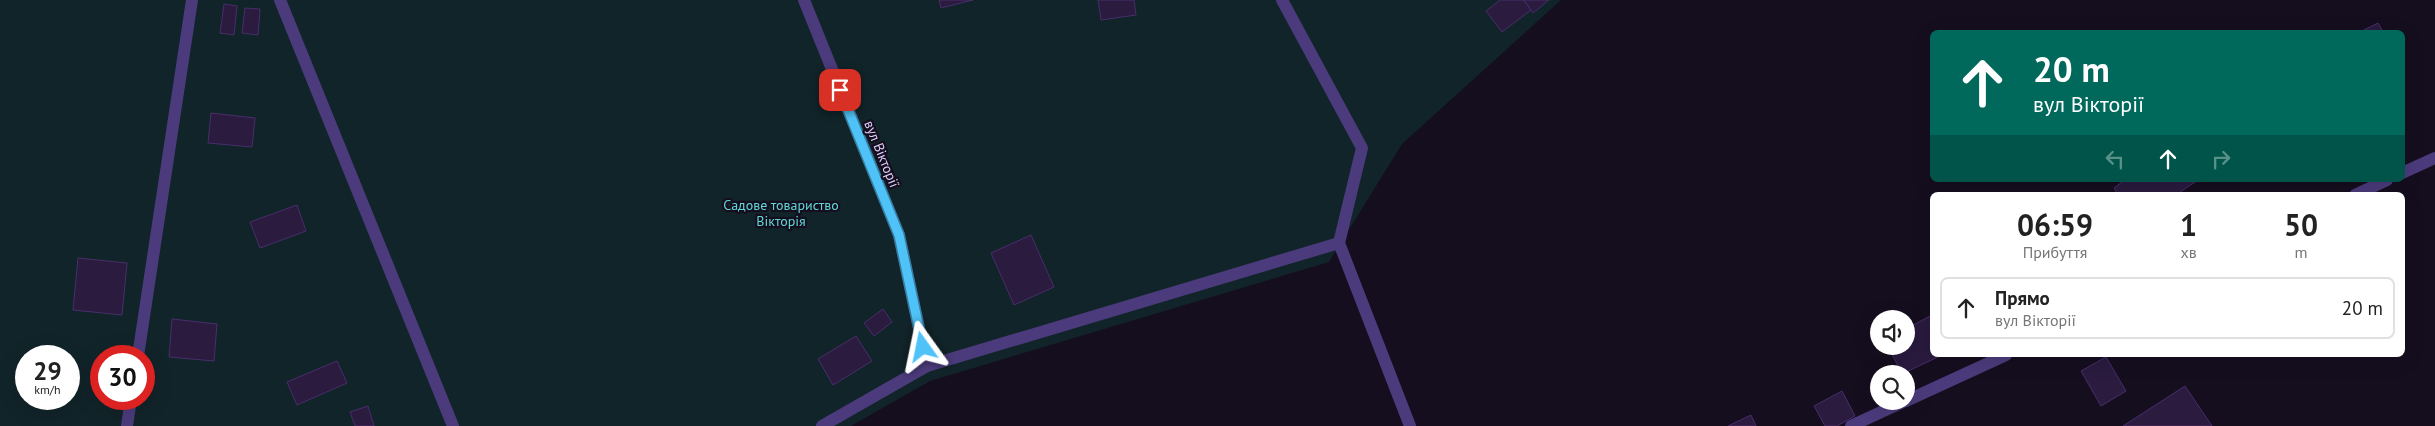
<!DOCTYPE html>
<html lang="uk">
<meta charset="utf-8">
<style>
:root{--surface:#fff;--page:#f6f6f6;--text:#222;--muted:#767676;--line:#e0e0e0}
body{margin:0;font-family:"PT Sans",sans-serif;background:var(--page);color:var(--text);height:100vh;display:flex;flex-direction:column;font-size:19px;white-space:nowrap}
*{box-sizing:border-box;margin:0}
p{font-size:16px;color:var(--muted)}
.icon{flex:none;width:28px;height:28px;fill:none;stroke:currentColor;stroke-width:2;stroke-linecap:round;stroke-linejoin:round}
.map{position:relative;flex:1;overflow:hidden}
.side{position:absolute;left:1930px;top:192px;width:475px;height:165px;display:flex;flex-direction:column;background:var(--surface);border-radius:8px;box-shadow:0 5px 20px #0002}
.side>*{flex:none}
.banner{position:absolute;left:1930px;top:30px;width:475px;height:152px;border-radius:8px;box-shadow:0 5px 20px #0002;background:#00695c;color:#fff;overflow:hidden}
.buttons{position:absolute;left:1870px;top:310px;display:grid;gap:10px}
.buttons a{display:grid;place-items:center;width:45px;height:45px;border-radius:50%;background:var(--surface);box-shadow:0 5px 20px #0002;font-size:25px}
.speed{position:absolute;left:15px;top:345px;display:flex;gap:10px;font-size:25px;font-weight:700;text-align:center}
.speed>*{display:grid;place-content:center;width:65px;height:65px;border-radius:50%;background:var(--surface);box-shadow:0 5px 20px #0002;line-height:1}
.speed small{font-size:12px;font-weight:400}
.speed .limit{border:8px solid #d22;background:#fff;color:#111}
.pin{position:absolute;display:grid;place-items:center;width:42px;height:42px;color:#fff;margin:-21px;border-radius:10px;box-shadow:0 2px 8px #0006}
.me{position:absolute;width:55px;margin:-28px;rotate:348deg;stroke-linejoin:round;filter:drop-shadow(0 0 4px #0008)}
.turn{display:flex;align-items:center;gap:18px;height:105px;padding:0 20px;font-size:22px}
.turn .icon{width:65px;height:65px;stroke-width:2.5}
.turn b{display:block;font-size:35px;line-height:42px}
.lanes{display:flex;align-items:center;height:48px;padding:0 20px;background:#0003;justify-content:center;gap:25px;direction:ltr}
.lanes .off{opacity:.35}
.eta{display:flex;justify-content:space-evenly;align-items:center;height:85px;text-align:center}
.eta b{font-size:30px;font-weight:800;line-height:35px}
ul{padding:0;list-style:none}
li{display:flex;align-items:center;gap:15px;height:62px;margin:0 10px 8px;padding:0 10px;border:2px solid var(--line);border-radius:8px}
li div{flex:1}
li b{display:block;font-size:19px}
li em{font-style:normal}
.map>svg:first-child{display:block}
.green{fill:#112429;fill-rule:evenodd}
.building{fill:#2a1b3f;stroke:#482e6a}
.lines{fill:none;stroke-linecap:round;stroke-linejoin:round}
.minor{stroke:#4c3b7c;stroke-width:12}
.route-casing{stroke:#337fa1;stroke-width:12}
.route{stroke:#4fc3f7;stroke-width:9}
.labels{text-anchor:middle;stroke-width:4.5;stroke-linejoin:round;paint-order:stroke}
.street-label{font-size:14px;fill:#decffc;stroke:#150e1f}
.park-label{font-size:14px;fill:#5fd8d5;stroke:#150e1f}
</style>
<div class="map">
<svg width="2435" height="426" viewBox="0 0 2435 426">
<rect width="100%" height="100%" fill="#150e1f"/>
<path class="green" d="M 0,0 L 1561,0 L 1402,144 L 1329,262 L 930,381 L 851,426 L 0,426 ZM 26,356 L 69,356 L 69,399 L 26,399 ZM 101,356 L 144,356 L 144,399 L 101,399 Z"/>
<g class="building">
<polygon points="939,0 973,0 941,8"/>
<polygon points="1098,0 1134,0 1136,15 1101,20"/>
<polygon points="1500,0 1524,0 1531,10 1502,32 1486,11"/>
<polygon points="1524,0 1549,0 1533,13"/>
<polygon points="224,4 237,6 234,35 220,33"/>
<polygon points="245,8 260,9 258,35 242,33"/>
<polygon points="2378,23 2383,32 2360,32"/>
<polygon points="211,113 255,118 252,147 208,143"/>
<polygon points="2125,180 2198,180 2176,195 2118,195 2114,188"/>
<polygon points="297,205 306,231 260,248 250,222"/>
<polygon points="1031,235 1054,287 1014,305 991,253"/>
<polygon points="78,258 127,263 122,315 73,310"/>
<polygon points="883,309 892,322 874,336 864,323"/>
<polygon points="1932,315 1932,355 1942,355 1902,374 1888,346 1906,346 1906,329"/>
<polygon points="172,319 217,324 214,361 169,357"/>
<polygon points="856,336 872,361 833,385 818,359"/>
<polygon points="2106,357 2126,391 2101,406 2081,371"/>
<polygon points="337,361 347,383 297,405 287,382"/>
<polygon points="2185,386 2212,426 2123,426"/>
<polygon points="1842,391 1855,416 1837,426 1825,426 1814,406"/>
<polygon points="368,406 374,426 355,426 350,412"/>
<polygon points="1751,415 1756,426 1728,426"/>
</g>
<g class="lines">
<g class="minor">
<polyline points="280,0 453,426"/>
<polyline points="804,0 899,235 927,366 822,426"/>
<polyline points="1282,0 1362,148 1339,243"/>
<polyline points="2402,173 2435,158"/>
<polyline points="2355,195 2387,180"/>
<polyline points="138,356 192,0"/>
<polyline points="927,366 1339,243 1410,426"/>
<polyline points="1906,401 2006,355"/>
<polyline points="127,426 131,399"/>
<polyline points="1851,426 1905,401"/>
</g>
</g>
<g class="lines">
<defs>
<polyline id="route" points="840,90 899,235 923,347"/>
</defs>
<use href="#route" class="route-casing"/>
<use href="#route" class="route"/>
</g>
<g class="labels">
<g class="street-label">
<text transform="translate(882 154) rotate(68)" y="5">вул Вікторії</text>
</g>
<g class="park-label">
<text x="781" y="210">Садове товариство<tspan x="781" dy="16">Вікторія</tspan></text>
</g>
</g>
</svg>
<div class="buttons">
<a><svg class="icon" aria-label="sound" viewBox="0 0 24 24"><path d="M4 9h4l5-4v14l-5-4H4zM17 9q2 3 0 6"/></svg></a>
<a><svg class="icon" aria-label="search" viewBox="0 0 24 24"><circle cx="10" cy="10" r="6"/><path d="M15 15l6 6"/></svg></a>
</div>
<div class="speed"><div>29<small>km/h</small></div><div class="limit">30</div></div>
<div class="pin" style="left:840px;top:90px;background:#d93025"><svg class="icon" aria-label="arrive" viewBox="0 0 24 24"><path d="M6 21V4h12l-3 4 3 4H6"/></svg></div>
<svg class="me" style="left:923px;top:347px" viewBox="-20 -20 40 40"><path d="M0-17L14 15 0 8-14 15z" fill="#4fc3f7" stroke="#fff" stroke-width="4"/></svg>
<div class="banner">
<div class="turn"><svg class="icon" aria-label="ahead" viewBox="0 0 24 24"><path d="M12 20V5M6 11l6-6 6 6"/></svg><div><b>20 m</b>вул Вікторії</div></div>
<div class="lanes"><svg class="icon off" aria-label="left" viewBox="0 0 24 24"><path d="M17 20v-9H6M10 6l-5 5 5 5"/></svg><svg class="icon" aria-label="ahead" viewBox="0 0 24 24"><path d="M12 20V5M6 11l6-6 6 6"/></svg><svg class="icon off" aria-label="right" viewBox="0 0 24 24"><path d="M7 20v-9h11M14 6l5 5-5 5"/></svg></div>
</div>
<section class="side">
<div class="eta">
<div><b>06:59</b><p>Прибуття</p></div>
<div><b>1</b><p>хв</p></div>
<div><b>50</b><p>m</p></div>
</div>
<ul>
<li><svg class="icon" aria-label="ahead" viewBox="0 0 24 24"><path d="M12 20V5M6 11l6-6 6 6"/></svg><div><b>Прямо</b><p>вул Вікторії</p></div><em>20 m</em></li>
</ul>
</section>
</div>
